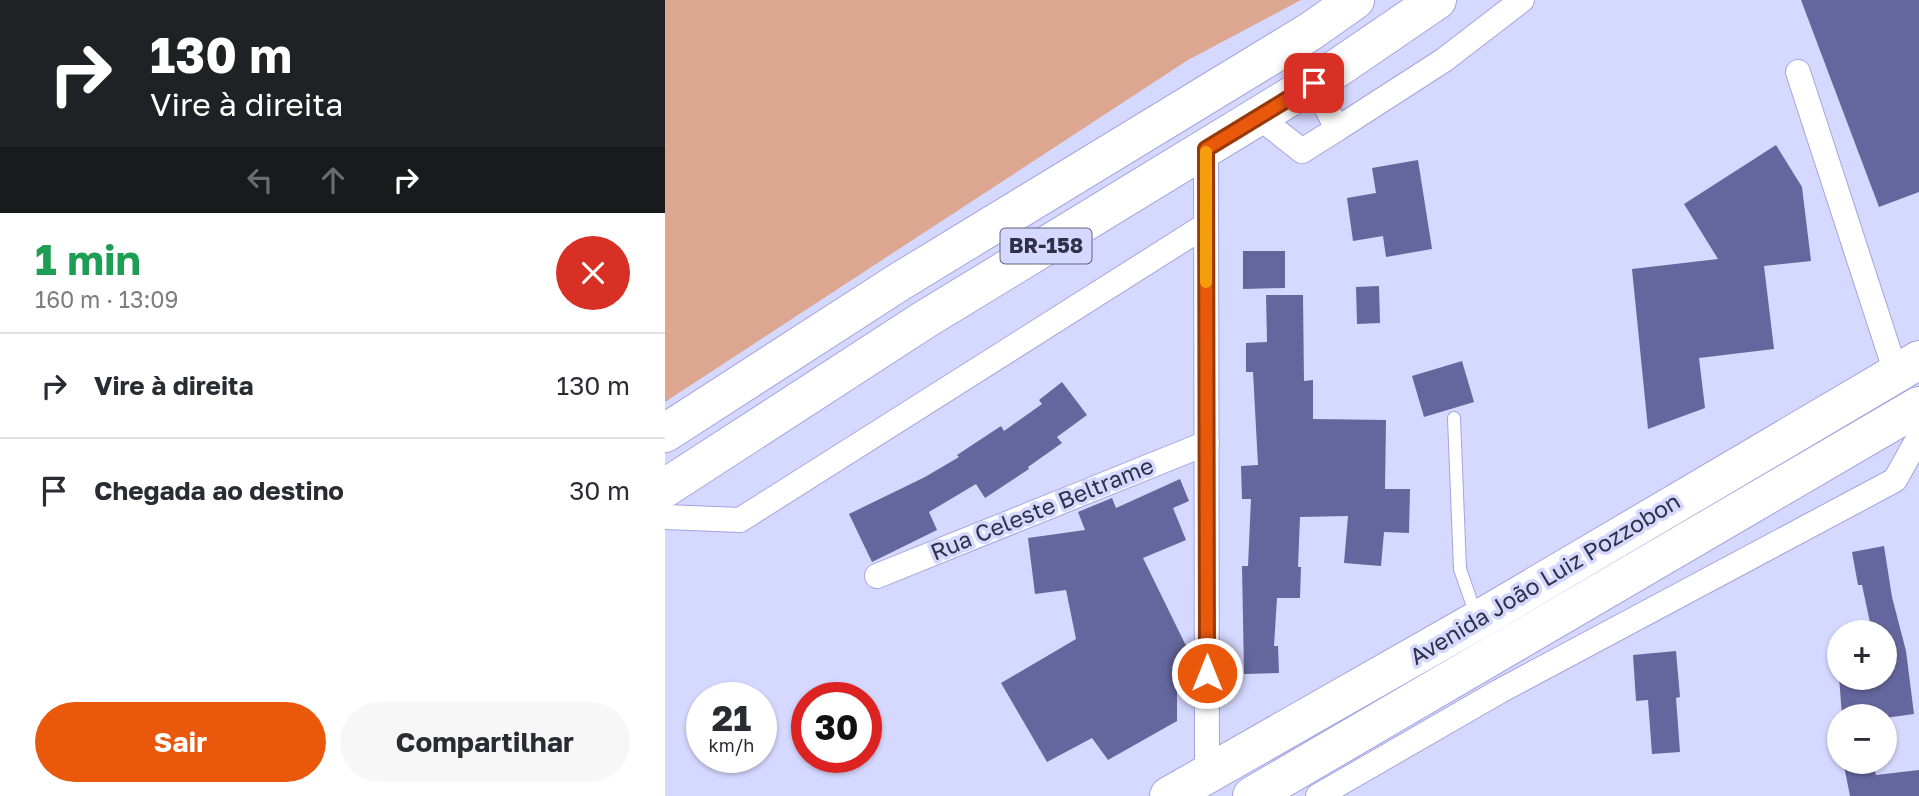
<!DOCTYPE html>
<html lang="pt">
<meta charset="utf-8">
<style>
:root{--surface:#fff;--page:#f7f7f7;--text:#2b2b33;--muted:#7c7c81;--line:#e1e1e2;--accent:#ea580c}
body{margin:0;font-family:"Golos Text",sans-serif;background:var(--page);color:var(--text);height:100vh;display:flex;flex-direction:column;font-size:26px;white-space:nowrap}
*{box-sizing:border-box;margin:0}
p{font-size:23px;color:var(--muted)}
.icon{flex:none;width:38px;height:38px;fill:none;stroke:currentColor;stroke-width:2;stroke-linecap:round;stroke-linejoin:round}
.map{position:relative;flex:1;overflow:hidden}
.drawer{display:flex;flex-direction:column;background:var(--surface);width:665px}
.drawer>*{flex:none}
.banner{background:#202124;color:#fff;overflow:hidden}
.tools{position:absolute;left:1162px;top:620px;display:grid;gap:14px}
.tools a{display:grid;place-items:center;width:70px;height:70px;border-radius:50%;background:var(--surface);box-shadow:0 2px 5px #0004;font-size:35px}
.speed{position:absolute;left:21px;top:682px;display:flex;gap:14px;font-size:35px;font-weight:700;text-align:center}
.speed>*{display:grid;place-content:center;width:91px;height:91px;border-radius:50%;background:var(--surface);box-shadow:0 2px 5px #0004;line-height:1}
.speed small{font-size:18px;font-weight:400}
.speed .limit{border:10px solid #d22;background:#fff;color:#111}
.pin{position:absolute;display:grid;place-items:center;width:60px;height:60px;color:#fff;margin:-30px;border-radius:14px;box-shadow:0 4px 10px #0006}
.me{position:absolute;width:77px;margin:-38px;rotate:0deg;stroke-linejoin:round;filter:drop-shadow(0 0 5px #0008)}
.turn{display:flex;align-items:center;gap:24px;height:147px;padding:0 35px;font-size:32px}
.turn .icon{width:91px;height:91px;stroke-width:2.5}
.turn b{display:block;font-size:49px;line-height:60px}
.lanes{display:flex;align-items:center;height:66px;padding:0 35px;background:#0003;justify-content:center;gap:35px;direction:ltr}
.lanes .off{opacity:.35}
.round{display:grid;place-items:center;flex:none;width:74px;height:74px;border-radius:37px;background:var(--page)}
.overview{display:flex;align-items:center;justify-content:space-between;height:119px;padding:0 35px}
h1{font-size:42px;font-weight:700;line-height:52px;color:#1e9e55}
.action{display:flex;gap:14px;margin-top:auto;padding:14px 35px}
.action a{flex:1;height:80px;border-radius:42px;background:var(--accent);color:#fff;font-size:28px;font-weight:700;line-height:80px;text-align:center}
.action a+a{background:var(--page);color:var(--text)}
ul{padding:0;list-style:none}
li{display:flex;align-items:center;gap:21px;height:105px;padding:0 35px;border-top:2px solid var(--line)}
li div{flex:1}
li b{display:block;font-size:26px}
li em{font-style:normal}
main{display:flex;flex:1;min-height:0}
.map>svg:first-child{display:block}
.green{fill:#dda690}
.building{fill:#65669e}
.lines{fill:none;stroke-linecap:round;stroke-linejoin:round}
.lane-casing{stroke:#a2a4e1;stroke-width:14}
.street-casing{stroke:#a2a4e1;stroke-width:26}
.primary-casing{stroke:#a2a4e1;stroke-width:40}
.highway-casing{stroke:#a2a4e1;stroke-width:40}
.lane{stroke:#fff;stroke-width:12}
.street{stroke:#fff;stroke-width:24}
.primary{stroke:#fff;stroke-width:38}
.highway{stroke:#fff;stroke-width:38}
.route-casing{stroke:#983908;stroke-width:18}
.route{stroke:#ea580c;stroke-width:12}
.slow{stroke:#f59e0b;stroke-width:12}
.labels{text-anchor:middle;stroke-width:7;stroke-linejoin:round;paint-order:stroke}
.shield{fill:#d6d9ff;stroke:#626380;stroke-width:2}
.shield-label{font-size:21px;font-weight:bold;fill:#303149}
.street-label{font-size:23px;fill:#303149;stroke:#d6d9ff}
</style>
<main>
<section class="drawer">
<div class="banner">
<div class="turn"><svg class="icon" aria-label="right" viewBox="0 0 24 24"><path d="M7 20v-9h11M14 6l5 5-5 5"/></svg><div><b>130 m</b>Vire à direita</div></div>
<div class="lanes"><svg class="icon off" aria-label="left" viewBox="0 0 24 24"><path d="M17 20v-9H6M10 6l-5 5 5 5"/></svg><svg class="icon off" aria-label="ahead" viewBox="0 0 24 24"><path d="M12 20V5M6 11l6-6 6 6"/></svg><svg class="icon" aria-label="right" viewBox="0 0 24 24"><path d="M7 20v-9h11M14 6l5 5-5 5"/></svg></div>
</div>
<div class="overview"><div><h1>1 min</h1><p>160 m · 13:09</p></div><a class="round" style="background:#d93025;color:#fff"><svg class="icon" aria-label="close" viewBox="0 0 24 24"><path d="M6 6l12 12M18 6L6 18"/></svg></a></div>
<ul>
<li><svg class="icon" aria-label="right" viewBox="0 0 24 24"><path d="M7 20v-9h11M14 6l5 5-5 5"/></svg><div><b>Vire à direita</b></div><em>130 m</em></li>
<li><svg class="icon" aria-label="arrive" viewBox="0 0 24 24"><path d="M6 21V4h12l-3 4 3 4H6"/></svg><div><b>Chegada ao destino</b></div><em>30 m</em></li>
</ul>
<div class="action"><a>Sair</a><a>Compartilhar</a></div>
</section>
<div class="map">
<svg width="1254" height="796" viewBox="0 0 1254 796">
<rect width="100%" height="100%" fill="#d6d9ff"/>
<polygon class="green" points="0,0 636,0 523,60 0,402"/>
<g class="building">
<polygon points="1136,0 1254,0 1254,192 1214,207"/>
<polygon points="1111,145 1137,187 1146,261 1099,266 1109,349 1034,358 1040,408 983,429 967,269 1053,259 1019,204"/>
<polygon points="753,160 767,249 721,257 718,236 688,241 682,198 711,193 707,168"/>
<polygon points="578,251 620,251 620,288 578,289"/>
<polygon points="714,286 715,323 692,324 691,287"/>
<polygon points="601,295 638,295 639,381 648,380 648,419 721,420 720,489 745,489 744,533 719,532 716,566 679,563 683,516 635,517 633,567 636,567 635,598 612,598 609,646 613,646 614,673 579,674 577,566 583,566 586,499 577,499 576,466 593,465 588,372 581,372 581,343 602,342"/>
<polygon points="797,361 809,402 759,417 747,376"/>
<polygon points="397,382 422,415 392,437 397,443 363,467 364,469 320,498 311,484 264,512 272,530 207,562 184,514 260,477 294,457 292,455 336,426 339,431 377,404 374,400"/>
<polygon points="515,479 524,501 508,508 521,540 478,558 527,658 527,671 512,679 512,721 443,760 427,738 382,762 336,683 411,639 401,590 370,594 363,538 420,530 413,512 447,498 451,508"/>
<polygon points="1219,546 1227,597 1241,651 1249,714 1220,718 1220,716 1177,716 1174,677 1220,677 1220,632 1207,632 1197,585 1193,585 1187,552"/>
<polygon points="1011,651 1015,697 1011,698 1015,752 987,754 983,700 971,701 968,655"/>
<polygon points="1178,761 1208,761 1211,775 1254,770 1254,796 1185,796"/>
</g>
<g class="lines">
<defs>
<polyline id="lane" points="789,418 795,569 812,618"/>
<g id="street">
<polyline points="1133,72 1231,373"/>
<polyline points="594,117 637,151 672,129 649,83"/>
<polyline points="672,129 779,60 857,0"/>
<polyline points="541,149 542,773"/>
<polyline points="0,517 75,520 541,225"/>
<polyline points="212,576 542,443"/>
<polyline points="653,796 835,691 1230,480 1254,437"/>
</g>
<g id="primary">
<polyline points="504,796 813,620 1254,360"/>
<polyline points="587,796 1254,406"/>
</g>
<g id="highway">
<polyline points="0,433 234,282 646,31 690,0"/>
<polyline points="0,488 259,320 674,67 772,0"/>
</g>
</defs>
<use href="#lane" class="lane-casing"/>
<use href="#street" class="street-casing"/>
<use href="#primary" class="primary-casing"/>
<use href="#highway" class="highway-casing"/>
<use href="#lane" class="lane"/>
<use href="#street" class="street"/>
<use href="#primary" class="primary"/>
<use href="#highway" class="highway"/>
</g>
<g class="lines">
<defs>
<polyline id="route" points="542,673 541,149 649,83"/>
</defs>
<use href="#route" class="route-casing"/>
<use href="#route" class="route"/>
<polyline class="slow" points="541,152 541,282"/>
</g>
<g class="labels">
<rect class="shield" x="335.5" y="228.5" width="91" height="35" rx="5"/>
<g class="shield-label">
<text x="381" y="253">BR-158</text>
</g>
<g class="street-label">
<text transform="translate(377 509) rotate(-22)" y="8">Rua Celeste Beltrame</text>
<text transform="translate(880 579) rotate(-31)" y="8">Avenida João Luiz Pozzobon</text>
</g>
</g>
</svg>
<div class="tools">
<a>+</a>
<a>−</a>
</div>
<div class="speed"><div>21<small>km/h</small></div><div class="limit">30</div></div>
<div class="pin" style="left:649px;top:83px;background:#d93025"><svg class="icon" aria-label="arrive" viewBox="0 0 24 24"><path d="M6 21V4h12l-3 4 3 4H6"/></svg></div>
<svg class="me" style="left:542px;top:673px" viewBox="-20 -20 40 40"><circle r="17" fill="#ea580c" stroke="#fff" stroke-width="3"/><path d="M0-11L8 9 0 5-8 9z" fill="#fff"/></svg>
</div>
</main>
